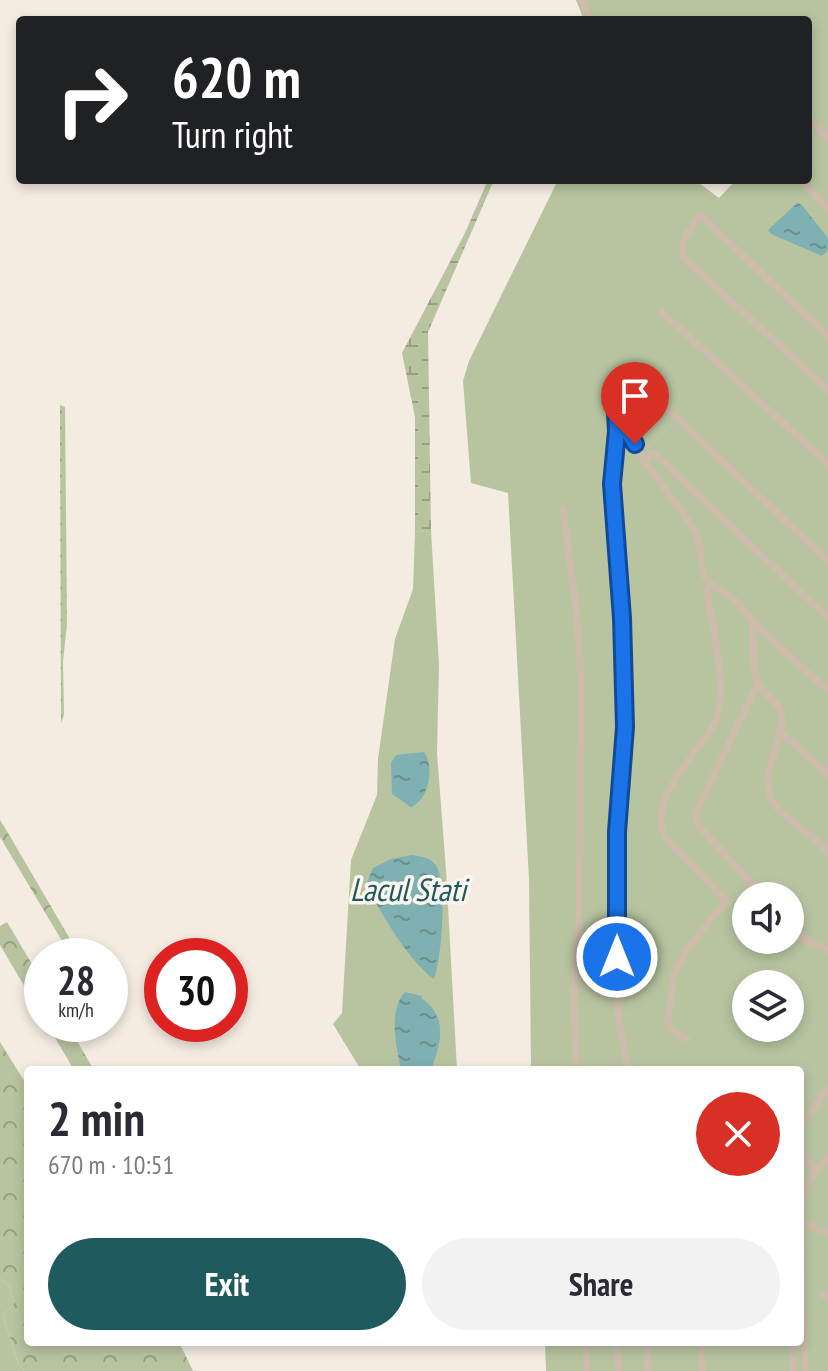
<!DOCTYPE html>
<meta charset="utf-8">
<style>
:root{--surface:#fff;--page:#f2f2f3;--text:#2b2b33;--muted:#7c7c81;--accent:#1f5a5e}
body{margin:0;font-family:"PT Sans Narrow",sans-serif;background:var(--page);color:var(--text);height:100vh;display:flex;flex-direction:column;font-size:30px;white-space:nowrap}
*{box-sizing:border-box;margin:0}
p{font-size:26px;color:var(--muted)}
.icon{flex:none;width:44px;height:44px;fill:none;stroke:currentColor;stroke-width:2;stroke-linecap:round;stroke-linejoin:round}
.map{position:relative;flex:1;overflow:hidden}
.drawer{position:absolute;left:24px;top:1066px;width:780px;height:280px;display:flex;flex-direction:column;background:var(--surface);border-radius:8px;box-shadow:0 4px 12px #0003}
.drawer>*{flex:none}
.top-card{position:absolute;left:16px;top:16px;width:796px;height:168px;border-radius:8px;box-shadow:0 4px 12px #0003;background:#202124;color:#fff;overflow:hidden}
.tools{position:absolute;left:732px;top:882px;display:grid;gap:16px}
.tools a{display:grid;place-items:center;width:72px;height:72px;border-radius:50%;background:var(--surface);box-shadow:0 4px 12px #0003;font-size:40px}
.speed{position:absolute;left:24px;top:938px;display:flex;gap:16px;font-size:40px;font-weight:700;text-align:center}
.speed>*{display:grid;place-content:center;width:104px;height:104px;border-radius:50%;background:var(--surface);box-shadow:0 4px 12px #0003;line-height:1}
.speed small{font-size:20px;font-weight:400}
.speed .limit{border:12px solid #d22;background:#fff;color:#111}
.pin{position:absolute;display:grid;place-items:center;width:68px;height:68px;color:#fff;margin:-82px -34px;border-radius:50% 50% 50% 0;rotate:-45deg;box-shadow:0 0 8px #0007}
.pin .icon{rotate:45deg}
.me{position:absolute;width:88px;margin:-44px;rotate:0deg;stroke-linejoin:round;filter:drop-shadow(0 0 6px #0008)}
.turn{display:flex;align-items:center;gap:28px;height:168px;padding:0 24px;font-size:36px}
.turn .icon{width:104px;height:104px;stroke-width:2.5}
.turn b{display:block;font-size:56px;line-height:68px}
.round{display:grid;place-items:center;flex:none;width:84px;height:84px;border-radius:42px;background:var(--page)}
.overview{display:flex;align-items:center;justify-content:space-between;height:136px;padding:0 24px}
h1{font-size:48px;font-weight:600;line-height:60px}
.cta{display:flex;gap:16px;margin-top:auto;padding:16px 24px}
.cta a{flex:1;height:92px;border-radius:48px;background:var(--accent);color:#fff;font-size:32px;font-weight:600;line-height:92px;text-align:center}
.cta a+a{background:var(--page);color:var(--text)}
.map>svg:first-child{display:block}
.grass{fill:url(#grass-dots)}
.forest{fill:url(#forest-crowns)}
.wetland{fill:url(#wetland-marsh)}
.green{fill:#b8c4a0;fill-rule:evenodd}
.water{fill:url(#water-ripples)}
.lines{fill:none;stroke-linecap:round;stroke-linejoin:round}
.minor{stroke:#cdbbac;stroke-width:7}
.route-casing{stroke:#114b97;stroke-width:20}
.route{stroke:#1a73e8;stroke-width:14}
.labels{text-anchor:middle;stroke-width:7;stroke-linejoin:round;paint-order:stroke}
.water-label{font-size:32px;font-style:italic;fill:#1f5a5e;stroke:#fbf5ee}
</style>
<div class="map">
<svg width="828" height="1371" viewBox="0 0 828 1371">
<defs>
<pattern id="grass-dots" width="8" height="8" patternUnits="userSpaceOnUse" patternTransform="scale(2)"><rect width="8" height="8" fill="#b8c4a0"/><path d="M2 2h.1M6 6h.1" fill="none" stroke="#97a083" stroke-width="1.8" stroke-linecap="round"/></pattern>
<pattern id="forest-crowns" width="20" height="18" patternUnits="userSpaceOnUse" patternTransform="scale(2)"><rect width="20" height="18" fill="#b8c4a0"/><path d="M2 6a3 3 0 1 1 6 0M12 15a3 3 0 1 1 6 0" fill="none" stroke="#97a083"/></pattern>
<pattern id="wetland-marsh" width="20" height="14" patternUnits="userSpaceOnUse" patternTransform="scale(2)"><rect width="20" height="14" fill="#b8c4a0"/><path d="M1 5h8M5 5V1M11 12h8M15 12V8" fill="none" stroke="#97a083"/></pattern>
<pattern id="water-ripples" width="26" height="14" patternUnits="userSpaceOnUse" patternTransform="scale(2)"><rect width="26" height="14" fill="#7fb0b2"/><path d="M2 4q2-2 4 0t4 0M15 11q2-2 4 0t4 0" fill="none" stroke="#699091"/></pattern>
</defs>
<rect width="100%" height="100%" fill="#f4ebe1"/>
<polygon class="grass" points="60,405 65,407 67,624 63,661 64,715 61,723"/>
<g class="forest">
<polygon points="0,820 8,833 80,956 71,956 0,837"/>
<polygon points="7,922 42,981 42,1016 0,945 0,926"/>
<polygon points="47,1024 67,1024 94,1070 74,1070"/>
<polygon points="0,1042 28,1087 28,1342 179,1342 193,1371 24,1371 18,1363 3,1316 14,1303 10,1287 0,1278"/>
</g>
<polygon class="wetland" points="488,180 494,180 428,332 431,531 415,532 415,417 402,353 465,233"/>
<g class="green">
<path d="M 576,0 L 828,0 L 828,1371 L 546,1371 L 545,1342 L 800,1342 L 800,1070 L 531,1070 L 529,879 L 508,493 L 471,483 L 463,381 L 469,361 L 558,180 L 695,180 L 719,198 L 736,180 L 808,180 L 808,20 L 584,20 ZM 746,896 L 790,896 L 790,940 L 746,940 ZM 746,984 L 790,984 L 790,1028 L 746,1028 Z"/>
<polygon points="431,531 439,665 437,753 446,870 457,1070 361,1070 333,1024 342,1013 351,860 377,795 378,759 395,639 413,589 415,532"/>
<polygon points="0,1278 10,1287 14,1303 3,1316 18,1363 24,1371 0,1371"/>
</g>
<g class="water">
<polygon points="797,203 801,204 828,238 828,250 822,256 771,234 768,230"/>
<path d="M 424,752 C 435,767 429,800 411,807 L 392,794 L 391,763 L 396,755 Z"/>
<path d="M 411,855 C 419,856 429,857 435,864 C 448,879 442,960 434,979 C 412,965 375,907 367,882 L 373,868 L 391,859 Z"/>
<path d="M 405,992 L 422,996 L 421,998 C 449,1017 441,1043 431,1070 L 401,1070 C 396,1045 388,1011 405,992 Z"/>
</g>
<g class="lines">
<g class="minor">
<polyline points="582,0 590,20"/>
<polyline points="808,117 828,139"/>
<polyline points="800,180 828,208"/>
<polyline points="662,312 828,464"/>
<path d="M 828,336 L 700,215 C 691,229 678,241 684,258 L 828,390"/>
<polyline points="623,407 616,408 618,423 612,484 622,618 625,727 617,832 618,1016 628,1070"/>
<polyline points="645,462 651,453 657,456 828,618"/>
<polyline points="563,508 577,615 581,683 579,921 574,1001 576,1070"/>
<path d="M 828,561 L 643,386 L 631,385 C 594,422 685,503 698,538 C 703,553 697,572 711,584 C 719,590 728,594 736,601 C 743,608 749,617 756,624 C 779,647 803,669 828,690"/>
<path d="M 753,622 C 754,637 752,672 758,684 C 764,695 778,700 781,713 C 787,744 752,777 777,808 C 792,825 814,834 828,853"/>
<polyline points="758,683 695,814 698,825 764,896"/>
<polyline points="779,731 828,774"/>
<polyline points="790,927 805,940 828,950"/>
<path d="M 687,1039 L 672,1031 L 668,1021 L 674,974 L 689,947 L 726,901 L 669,842 C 640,803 697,757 714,724 C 730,696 712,625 707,591 L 710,583"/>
<polyline points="800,1128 827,1090"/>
<polyline points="800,1150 805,1154 815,1172"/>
<polyline points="800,1209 807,1184 828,1156"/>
<polyline points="800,1221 828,1233"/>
<polyline points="800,1235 805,1371"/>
<polyline points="823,1295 828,1297"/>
<polyline points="586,1342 587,1371"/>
<polyline points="617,1342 619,1371"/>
<polyline points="647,1342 648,1371"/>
<polyline points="701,1342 702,1371"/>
<polyline points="793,1342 793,1371"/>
</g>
</g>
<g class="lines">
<defs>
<polyline id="route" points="617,957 617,832 625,727 622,618 612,484 617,431 616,412 619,406 623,407 625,427 635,444"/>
</defs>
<use href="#route" class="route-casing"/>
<use href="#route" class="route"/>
</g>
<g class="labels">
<g class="water-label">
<text x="408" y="901">Lacul Stati</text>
</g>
</g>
</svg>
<div class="tools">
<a><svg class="icon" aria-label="sound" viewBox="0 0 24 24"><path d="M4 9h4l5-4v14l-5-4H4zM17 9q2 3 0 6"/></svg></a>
<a><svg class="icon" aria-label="layers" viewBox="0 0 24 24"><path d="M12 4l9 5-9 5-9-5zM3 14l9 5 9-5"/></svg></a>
</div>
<div class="speed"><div>28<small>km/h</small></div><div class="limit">30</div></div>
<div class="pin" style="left:635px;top:444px;background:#d93025"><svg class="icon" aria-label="arrive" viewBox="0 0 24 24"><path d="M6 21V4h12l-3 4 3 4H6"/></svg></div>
<svg class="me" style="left:617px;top:957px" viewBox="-20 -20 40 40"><circle r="17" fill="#1a73e8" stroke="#fff" stroke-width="3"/><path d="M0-11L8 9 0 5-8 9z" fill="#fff"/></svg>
<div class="top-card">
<div class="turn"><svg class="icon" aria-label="right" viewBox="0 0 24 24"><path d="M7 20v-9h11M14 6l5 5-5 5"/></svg><div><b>620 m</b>Turn right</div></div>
</div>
<section class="drawer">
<div class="overview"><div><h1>2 min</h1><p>670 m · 10:51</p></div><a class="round" style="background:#d93025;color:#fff"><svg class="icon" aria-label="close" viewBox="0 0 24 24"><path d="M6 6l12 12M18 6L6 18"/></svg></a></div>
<div class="cta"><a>Exit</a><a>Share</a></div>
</section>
</div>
